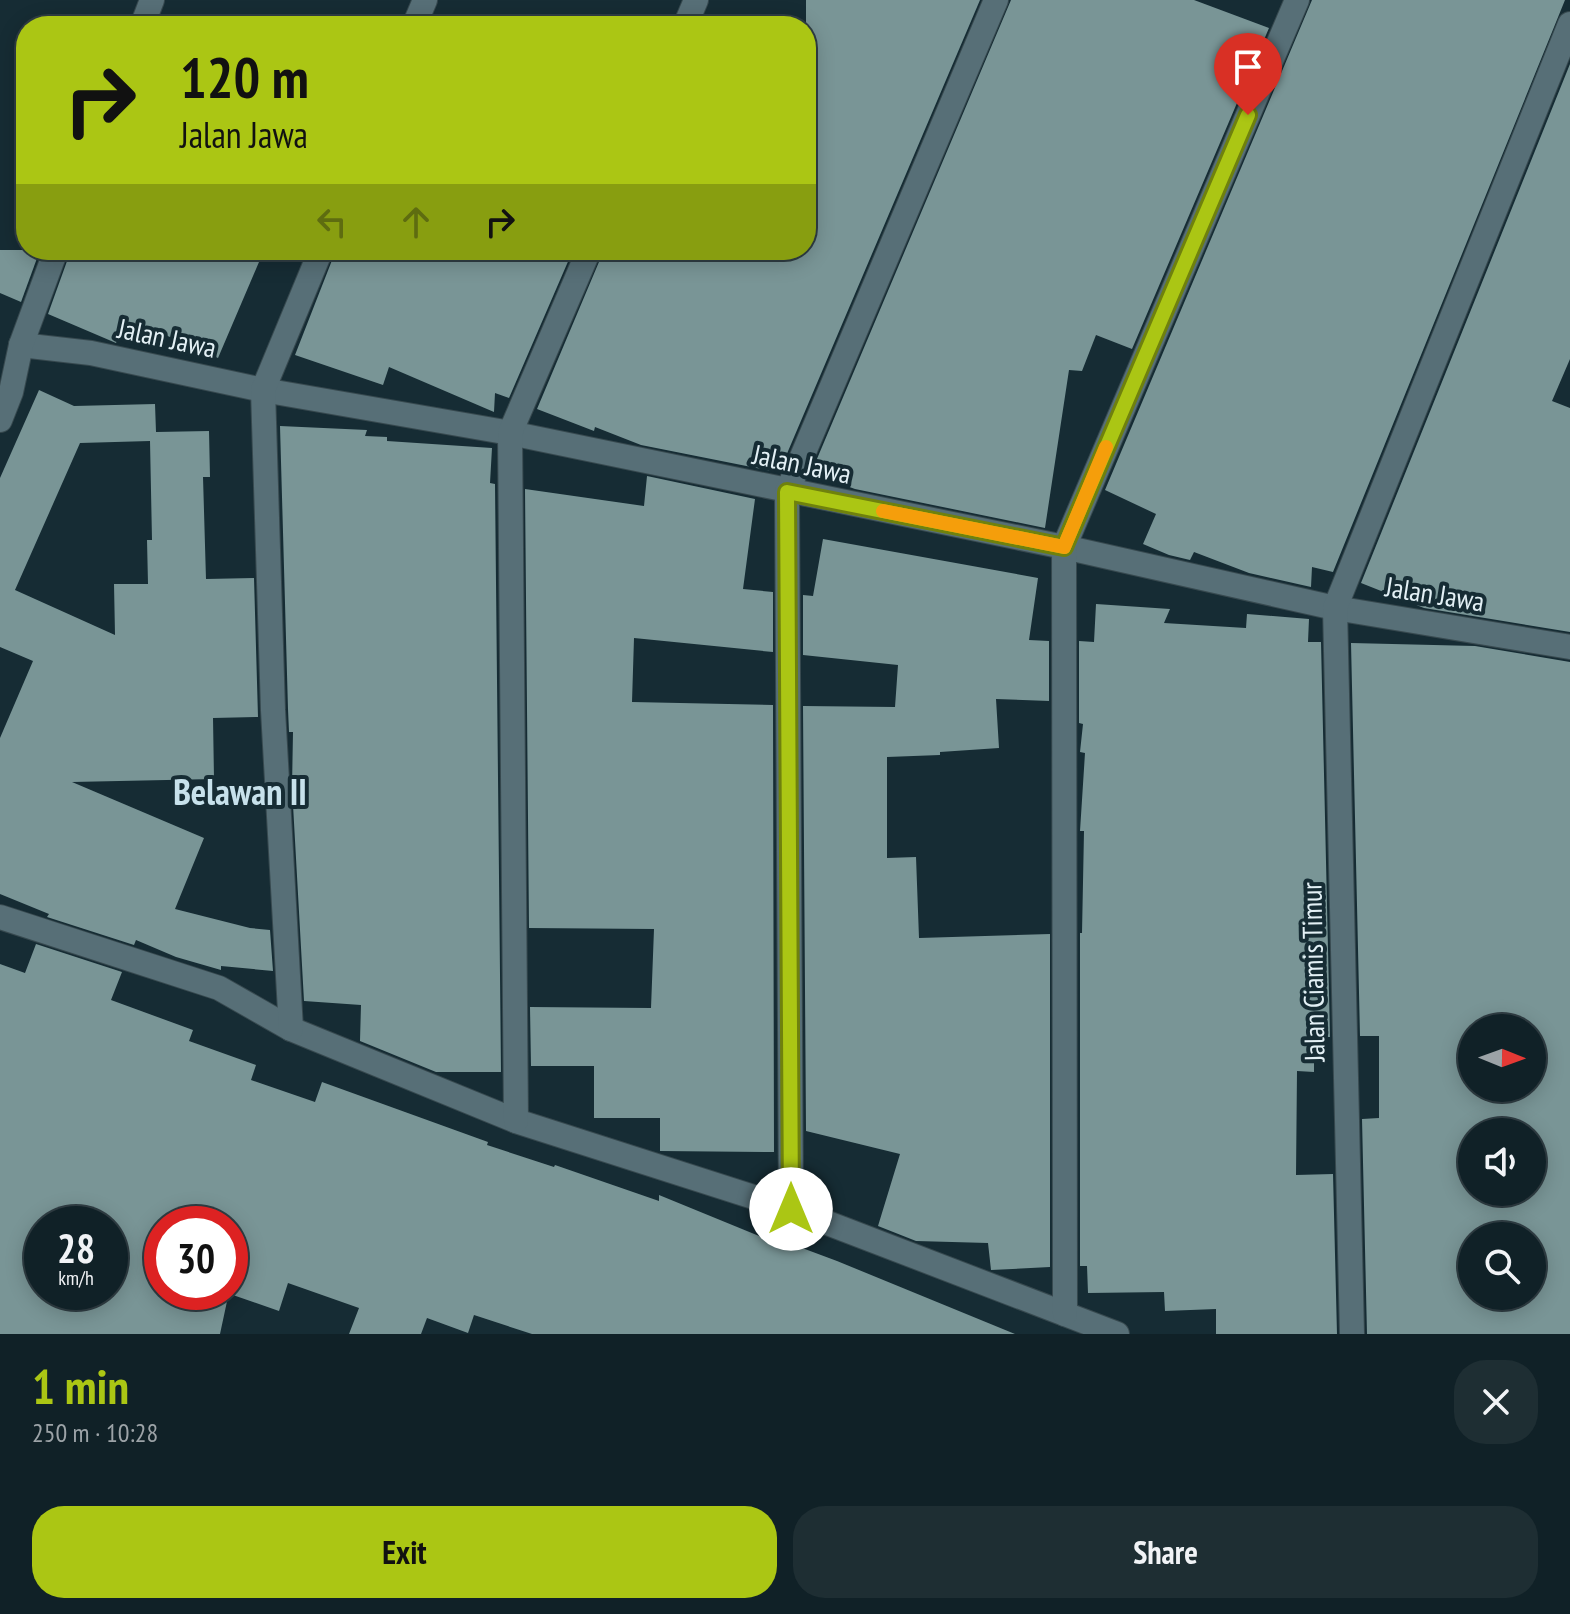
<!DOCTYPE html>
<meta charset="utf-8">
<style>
:root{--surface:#102127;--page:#1e2e33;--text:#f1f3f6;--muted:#9ca3a7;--line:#303e44;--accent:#abc614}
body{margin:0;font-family:"PT Sans Narrow",sans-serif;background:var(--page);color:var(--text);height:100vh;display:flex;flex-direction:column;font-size:30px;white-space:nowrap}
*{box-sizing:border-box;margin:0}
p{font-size:26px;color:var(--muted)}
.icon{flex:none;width:44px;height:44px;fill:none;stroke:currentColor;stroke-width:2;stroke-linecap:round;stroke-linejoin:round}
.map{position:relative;height:1334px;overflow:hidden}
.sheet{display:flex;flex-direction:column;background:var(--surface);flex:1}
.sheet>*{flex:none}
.hud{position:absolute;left:16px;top:16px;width:800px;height:244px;border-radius:32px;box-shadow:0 4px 20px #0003,0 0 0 2px var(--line);background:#abc614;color:#111;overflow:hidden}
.needle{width:52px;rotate:91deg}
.tools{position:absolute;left:1458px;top:1014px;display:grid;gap:16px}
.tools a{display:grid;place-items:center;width:88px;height:88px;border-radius:50%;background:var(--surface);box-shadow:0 4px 20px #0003,0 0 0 2px var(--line);font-size:40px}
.speed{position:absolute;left:24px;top:1206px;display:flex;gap:16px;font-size:40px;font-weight:700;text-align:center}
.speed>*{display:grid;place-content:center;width:104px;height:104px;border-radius:50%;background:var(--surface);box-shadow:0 4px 20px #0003,0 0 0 2px var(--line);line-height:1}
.speed small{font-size:20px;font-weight:400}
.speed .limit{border:12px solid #d22;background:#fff;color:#111}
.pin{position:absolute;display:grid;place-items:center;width:68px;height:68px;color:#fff;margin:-82px -34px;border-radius:50% 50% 50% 0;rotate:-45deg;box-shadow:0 0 8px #0007}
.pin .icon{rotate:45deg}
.me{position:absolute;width:88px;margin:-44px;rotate:0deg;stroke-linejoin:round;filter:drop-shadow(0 0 6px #0008)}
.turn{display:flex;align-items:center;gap:28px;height:168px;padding:0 32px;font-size:36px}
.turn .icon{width:104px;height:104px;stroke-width:2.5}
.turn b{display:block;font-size:56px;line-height:68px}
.lanes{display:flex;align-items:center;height:76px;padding:0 32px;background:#0003;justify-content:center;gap:40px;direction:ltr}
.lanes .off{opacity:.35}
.round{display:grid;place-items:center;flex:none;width:84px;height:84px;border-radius:32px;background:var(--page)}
.overview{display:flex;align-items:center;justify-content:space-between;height:136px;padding:0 32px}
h1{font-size:48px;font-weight:600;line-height:60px;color:var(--accent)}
.button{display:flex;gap:16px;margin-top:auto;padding:16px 32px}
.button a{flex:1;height:92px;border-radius:32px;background:var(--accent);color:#111;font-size:32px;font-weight:600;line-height:92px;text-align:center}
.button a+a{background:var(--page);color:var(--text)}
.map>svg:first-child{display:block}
.building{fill:#799596;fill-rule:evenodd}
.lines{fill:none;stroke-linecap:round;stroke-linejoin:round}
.street-casing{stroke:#37494f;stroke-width:26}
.street{stroke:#576f77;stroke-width:24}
.route-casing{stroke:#6f810d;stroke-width:20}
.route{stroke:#abc614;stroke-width:14}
.slow{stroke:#f59e0b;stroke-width:14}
.labels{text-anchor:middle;stroke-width:8;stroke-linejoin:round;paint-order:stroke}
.street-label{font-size:28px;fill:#e3f0f5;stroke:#162c34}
.district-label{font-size:36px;font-weight:bold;fill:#c7e1eb;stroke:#162c34}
</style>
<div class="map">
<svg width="1570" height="1334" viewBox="0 0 1570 1334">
<rect width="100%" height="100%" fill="#162c34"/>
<g class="building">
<polygon points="806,0 980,0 783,463 780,462 776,472 641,445 595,427 594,431 537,409 604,250 806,250"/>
<polygon points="1011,0 1194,0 1269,28 1132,349 1096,335 1082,371 1069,370 1045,528 855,489 811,473"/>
<polygon points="1312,0 1565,0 1333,572 1312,567 1311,587 1249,573 1194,552 1190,560 1169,555 1143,544 1156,514 1105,490"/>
<polygon points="1570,64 1570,359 1552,401 1570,408 1570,632 1424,608 1361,583"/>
<polygon points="0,250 40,250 21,302 0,293"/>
<polygon points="71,250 257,250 253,259 259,262 218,358 154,330 154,346 121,331 116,343 48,314"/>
<polygon points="336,250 573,250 509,398 495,393 494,412 389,367 383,385 295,355"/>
<path d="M 39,390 L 74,406 L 155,404 L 156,432 L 209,431 L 210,477 L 203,477 L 206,579 L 254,578 L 258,717 L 213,718 L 214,779 L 72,782 L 204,838 L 175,909 L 250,928 L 270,930 L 273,971 L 221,966 L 221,970 L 176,957 L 136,940 L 134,945 L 47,917 L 49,914 L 0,894 L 0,738 L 33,661 L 0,647 L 0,478 ZM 150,441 L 152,540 L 147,540 L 148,584 L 114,584 L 115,635 L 15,590 L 80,443 Z"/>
<polygon points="280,426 367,430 365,436 387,437 387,441 492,448 490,483 495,484 501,1072 436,1072 360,1041 361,1005 304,1001 292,787 293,732 289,732 288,709"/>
<polygon points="647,476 755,499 743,589 773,592 773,652 634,638 632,702 773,705 774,1152 660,1151 660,1118 594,1118 594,1066 531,1066 530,1007 651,1008 654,929 529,928 525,489 644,506"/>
<polygon points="823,539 1038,578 1029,640 1049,641 1049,701 996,699 999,748 940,752 940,755 887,757 887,858 916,857 919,938 1050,934 1050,1267 991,1270 988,1243 916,1241 878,1226 900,1154 806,1131 803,706 895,707 898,665 803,655 803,595 813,596"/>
<polygon points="1096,604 1170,609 1164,623 1246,628 1247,614 1309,619 1308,642 1321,642 1330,1037 1314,1037 1314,1072 1297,1071 1296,1175 1333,1174 1337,1334 1216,1334 1216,1309 1165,1311 1164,1292 1088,1293 1087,1266 1080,1266 1080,933 1082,933 1084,831 1080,831 1085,753 1080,752 1083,724 1079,723 1079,641 1094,642"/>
<path d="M 1351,643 L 1475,646 L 1570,662 L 1570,1334 L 1367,1334 L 1362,1119 L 1379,1118 L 1379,1036 L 1360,1036 ZM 1472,1028 L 1532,1028 L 1532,1088 L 1472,1088 ZM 1472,1132 L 1532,1132 L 1532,1192 L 1472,1192 ZM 1472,1236 L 1532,1236 L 1532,1296 L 1472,1296 Z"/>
<path d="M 36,944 L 122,972 L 111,1000 L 193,1030 L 189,1041 L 256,1065 L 251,1080 L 315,1102 L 322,1082 L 488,1142 L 487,1145 L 554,1167 L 555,1165 L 659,1201 L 659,1195 L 769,1240 L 770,1236 L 837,1261 L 1015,1334 L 532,1334 L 474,1315 L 468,1333 L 427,1318 L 421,1334 L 349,1334 L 359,1308 L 288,1283 L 279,1311 L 230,1294 L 230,1224 L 162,1224 L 162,1292 L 229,1292 L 220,1334 L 0,1334 L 0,964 L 25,973 ZM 42,1224 L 110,1224 L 110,1292 L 42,1292 Z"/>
</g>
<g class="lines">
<defs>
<g id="street">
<polyline points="142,26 152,0"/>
<polyline points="414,26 425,0"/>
<polyline points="685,26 696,0"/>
<polyline points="21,345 91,353 263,390 510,433 1064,547 1335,608 1570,647"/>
<polyline points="0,420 11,392 21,345 56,250"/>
<polyline points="0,917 219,988 291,1029 516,1121 791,1209 1117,1334"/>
<polyline points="291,1029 273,710 263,390 321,250"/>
<polyline points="516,1121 510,433 589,250"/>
<polyline points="791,1209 787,492 996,0"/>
<polyline points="1065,1314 1064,547 1297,0"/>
<polyline points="1352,1334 1335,608 1570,24"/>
</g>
</defs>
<use href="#street" class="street-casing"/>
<use href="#street" class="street"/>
</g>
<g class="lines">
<defs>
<polyline id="route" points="791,1209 787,492 1064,547 1248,115"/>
</defs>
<use href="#route" class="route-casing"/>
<use href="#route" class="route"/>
<polyline class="slow" points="883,511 1064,547 1106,447"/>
</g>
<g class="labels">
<g class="street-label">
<text transform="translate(167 338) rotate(12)" y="10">Jalan Jawa</text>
<text transform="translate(802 464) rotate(12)" y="10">Jalan Jawa</text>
<text transform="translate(1435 594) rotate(9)" y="10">Jalan Jawa</text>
<text transform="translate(1313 972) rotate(-91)" y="10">Jalan Ciamis Timur</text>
</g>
<g class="district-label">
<text x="240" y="805">Belawan II</text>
</g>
</g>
</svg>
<div class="tools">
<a><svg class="needle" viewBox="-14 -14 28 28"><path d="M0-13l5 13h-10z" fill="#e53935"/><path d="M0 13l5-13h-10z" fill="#9ca3a7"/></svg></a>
<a><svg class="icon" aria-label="sound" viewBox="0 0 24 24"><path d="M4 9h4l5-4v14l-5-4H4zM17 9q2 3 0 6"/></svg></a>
<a><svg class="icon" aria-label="search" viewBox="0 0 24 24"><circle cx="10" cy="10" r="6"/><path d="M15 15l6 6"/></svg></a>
</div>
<div class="speed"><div>28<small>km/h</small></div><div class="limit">30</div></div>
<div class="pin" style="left:1248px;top:115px;background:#d93025"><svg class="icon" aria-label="arrive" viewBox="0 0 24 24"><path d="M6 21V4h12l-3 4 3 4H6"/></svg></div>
<svg class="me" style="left:791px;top:1209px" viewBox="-20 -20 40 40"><circle r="19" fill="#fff"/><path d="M0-13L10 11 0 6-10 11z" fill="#abc614"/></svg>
<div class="hud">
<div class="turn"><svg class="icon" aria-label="right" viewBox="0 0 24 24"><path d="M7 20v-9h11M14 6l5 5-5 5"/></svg><div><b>120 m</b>Jalan Jawa</div></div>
<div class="lanes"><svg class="icon off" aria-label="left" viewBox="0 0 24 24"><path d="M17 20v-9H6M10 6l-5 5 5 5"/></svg><svg class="icon off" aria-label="ahead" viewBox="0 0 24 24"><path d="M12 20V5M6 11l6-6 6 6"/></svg><svg class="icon" aria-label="right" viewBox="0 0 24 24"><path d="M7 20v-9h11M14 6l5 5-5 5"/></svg></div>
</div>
</div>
<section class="sheet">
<div class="overview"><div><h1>1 min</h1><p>250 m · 10:28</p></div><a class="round"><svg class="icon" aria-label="close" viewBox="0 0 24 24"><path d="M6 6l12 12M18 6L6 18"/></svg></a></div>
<div class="button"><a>Exit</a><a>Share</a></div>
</section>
